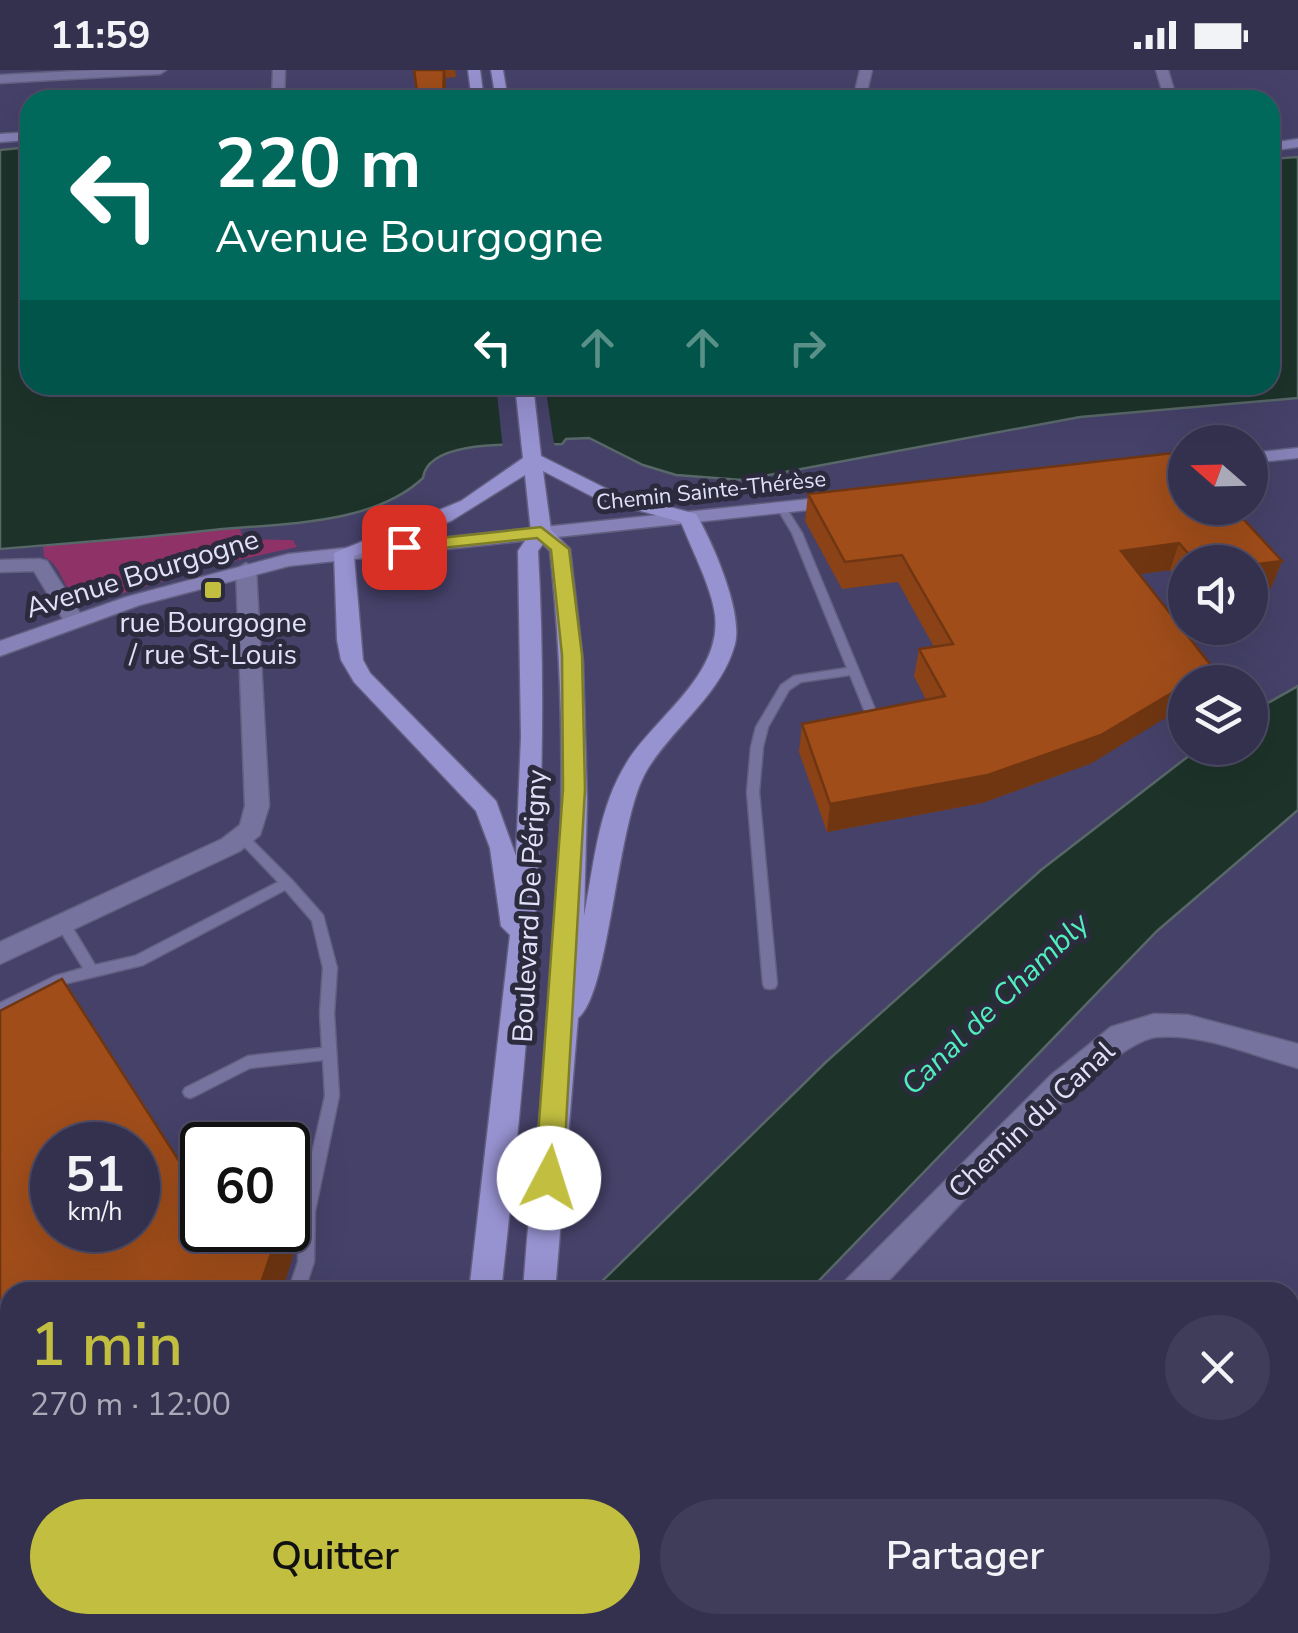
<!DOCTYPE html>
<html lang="fr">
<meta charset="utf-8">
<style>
:root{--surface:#34314f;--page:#3f3d59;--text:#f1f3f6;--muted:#a9a9b7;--line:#4e4c66;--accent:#c1be40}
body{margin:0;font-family:"Nunito Sans",sans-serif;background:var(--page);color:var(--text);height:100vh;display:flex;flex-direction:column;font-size:38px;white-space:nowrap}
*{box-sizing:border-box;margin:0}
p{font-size:32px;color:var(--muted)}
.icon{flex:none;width:55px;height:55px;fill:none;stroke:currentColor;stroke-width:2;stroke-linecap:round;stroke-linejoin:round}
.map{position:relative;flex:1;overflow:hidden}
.panel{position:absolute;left:0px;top:1212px;width:1300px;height:352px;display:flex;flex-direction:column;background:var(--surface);border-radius:30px 30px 0 0;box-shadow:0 10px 40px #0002,0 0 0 2px var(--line)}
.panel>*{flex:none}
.hud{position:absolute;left:20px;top:20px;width:1260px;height:305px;border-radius:30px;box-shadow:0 10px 40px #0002,0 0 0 2px var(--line);background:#00695c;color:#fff;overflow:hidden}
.needle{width:65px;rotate:290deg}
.tools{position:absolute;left:1168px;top:355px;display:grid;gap:20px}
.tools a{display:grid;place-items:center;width:100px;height:100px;border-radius:50%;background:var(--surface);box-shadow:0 10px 40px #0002,0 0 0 2px var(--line);font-size:50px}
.speed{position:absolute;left:30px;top:1052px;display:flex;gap:20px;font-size:50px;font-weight:700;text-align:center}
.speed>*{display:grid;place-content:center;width:130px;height:130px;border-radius:50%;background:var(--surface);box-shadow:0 10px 40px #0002,0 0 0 2px var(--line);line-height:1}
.speed small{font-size:25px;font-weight:400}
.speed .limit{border:5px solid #111;border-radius:15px;background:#fff;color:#111}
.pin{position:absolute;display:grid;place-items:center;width:85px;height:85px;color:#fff;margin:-42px;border-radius:20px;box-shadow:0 5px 15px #0006}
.me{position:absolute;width:110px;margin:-55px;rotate:5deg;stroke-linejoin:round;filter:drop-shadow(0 0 8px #0008)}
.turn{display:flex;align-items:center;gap:35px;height:210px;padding:0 30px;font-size:45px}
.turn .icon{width:130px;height:130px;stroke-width:2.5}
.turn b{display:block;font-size:70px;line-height:85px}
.lanes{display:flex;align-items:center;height:95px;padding:0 30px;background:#0003;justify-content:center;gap:50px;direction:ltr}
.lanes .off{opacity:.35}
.round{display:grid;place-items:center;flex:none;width:105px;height:105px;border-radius:52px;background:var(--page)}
.overview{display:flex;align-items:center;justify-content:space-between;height:170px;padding:0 30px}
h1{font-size:60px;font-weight:600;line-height:75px;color:var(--accent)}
.action{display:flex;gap:20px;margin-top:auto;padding:20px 30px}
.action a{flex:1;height:115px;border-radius:60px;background:var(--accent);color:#111;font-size:40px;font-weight:600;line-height:115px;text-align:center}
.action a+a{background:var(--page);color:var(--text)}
.status{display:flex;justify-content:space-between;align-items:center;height:70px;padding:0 50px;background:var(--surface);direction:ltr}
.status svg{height:28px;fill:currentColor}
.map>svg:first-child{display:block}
.green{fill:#8e3267}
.water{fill:#1d332a;stroke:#586768;stroke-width:2.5}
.pier{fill:#454169}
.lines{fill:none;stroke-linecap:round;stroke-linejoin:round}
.lane-casing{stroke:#635f80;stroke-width:3}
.street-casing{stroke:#635f80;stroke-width:3}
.secondary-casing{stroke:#635f80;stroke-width:3}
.primary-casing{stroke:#635f80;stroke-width:3}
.lane{fill:#77739f;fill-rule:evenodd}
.street{fill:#77739f;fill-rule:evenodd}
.secondary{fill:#8782b7;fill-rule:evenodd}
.primary{fill:#9792d0;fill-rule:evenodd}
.wall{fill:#8a4216}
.shaded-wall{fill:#703612}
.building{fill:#a04d1a;stroke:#703612;stroke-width:2.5;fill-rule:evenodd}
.route{fill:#c1be40;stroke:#7d7c2a;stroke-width:2.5}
.poi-dot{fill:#c1be40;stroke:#2c2a3d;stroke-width:4}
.labels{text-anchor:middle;stroke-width:10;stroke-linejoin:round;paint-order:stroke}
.far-street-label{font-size:22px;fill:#e2e1fa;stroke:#2c2a3d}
.street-label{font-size:28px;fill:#e2e1fa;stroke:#2c2a3d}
.poi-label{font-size:28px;fill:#e2e1fa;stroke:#2c2a3d}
.water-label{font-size:30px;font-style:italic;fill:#50eebd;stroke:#2c2a3d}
</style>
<div class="status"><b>11:59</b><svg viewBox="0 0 49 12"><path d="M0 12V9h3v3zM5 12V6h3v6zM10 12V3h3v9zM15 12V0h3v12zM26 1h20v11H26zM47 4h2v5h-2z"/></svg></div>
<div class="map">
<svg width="1298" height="1563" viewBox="0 0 1298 1563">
<rect width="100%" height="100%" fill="#454169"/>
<path class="green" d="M 240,458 L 243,469 L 293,470 L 297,477 L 216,495 L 87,534 C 63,530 65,496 44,487 L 43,476 Z"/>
<g class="water">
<path d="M 30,77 L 30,315 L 1270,315 L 1270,89 L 1298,87 L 1298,328 L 1080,347 L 742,410 L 676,405 L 643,395 L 589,368 L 566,369 L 562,374 C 529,376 428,366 423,408 C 372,456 280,453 213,460 C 142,468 71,473 0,479 L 0,80 Z"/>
<polygon points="1298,616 1298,740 1157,861 808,1222 591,1222 826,992 1041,800 1199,678 1250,678 1250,643"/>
<polygon points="253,1555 469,1555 460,1563 245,1563"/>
</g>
<polygon class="pier" points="496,315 545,315 555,380 493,382 503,379"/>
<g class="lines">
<defs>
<g id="lane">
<polygon points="782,435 785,436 802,463 882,656 876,660 872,659 850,605 801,612 789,620 768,657 763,677 759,722 777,914 775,918 770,919 765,918 763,914 747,722 751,677 756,657 781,615 794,606 847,598 792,463 777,438"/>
<polygon points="242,763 246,764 292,810 323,845 337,898 334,943 339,1026 315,1141 314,1192 304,1222 288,1222 298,1192 299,1141 325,1026 323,990 250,998 195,1026 190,1028 185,1026 183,1022 185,1018 248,986 322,978 320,943 323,898 312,851 285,820 143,895 64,914 0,945 0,933 55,906 83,898 56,854 58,850 68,850 95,895 135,886 278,812 238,770 236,767 238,764"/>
<polygon points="10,1548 10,1555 26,1555 23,1562 0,1563 0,1554"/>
</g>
<g id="street">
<polygon points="97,0 166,0 160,4 0,13 0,5"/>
<polygon points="273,0 285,0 284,30 272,30"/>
<polygon points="860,0 872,0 865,30 853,30"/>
<polygon points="1156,0 1168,0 1177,30 1165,30"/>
<polygon points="40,489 47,491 85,551 81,556 67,556 34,501 0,502 0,490"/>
<polygon points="246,493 256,499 269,736 260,765 240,781 0,894 0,872 222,769 240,755 245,736 236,499"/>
<path d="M 1154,944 L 1188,945 L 1298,974 L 1298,998 C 1254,986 1203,963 1157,967 C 1104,970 923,1175 878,1222 L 840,1222 L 845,1211 L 1050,1006 L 1111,957 Z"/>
<polygon points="514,1555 557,1555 554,1563 511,1563"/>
</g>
<g id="secondary">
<polygon points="30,62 30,70 0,72 0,64"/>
<polygon points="1298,69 1298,77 1270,81 1270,73"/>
<polygon points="1298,378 1298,388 1250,393 1250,383"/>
<polygon points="838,426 848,432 845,436 289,496 140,535 0,586 0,571 126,527 288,484"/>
</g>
<g id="primary">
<polygon points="468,0 480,0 484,30 472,30"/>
<polygon points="491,0 503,0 508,30 496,30"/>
<path d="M 515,315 L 533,315 L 541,386 L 611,421 L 696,444 C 713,473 743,542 735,574 C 722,624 672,658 647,700 C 616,751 610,924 578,948 L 555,1222 L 523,1222 C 529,1129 542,1036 550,943 C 564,788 567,636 550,481 L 543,474 L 538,481 C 552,730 528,975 501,1222 L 469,1222 L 510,865 L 501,856 L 490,778 L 476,741 L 354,612 L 341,590 L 337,570 L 334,483 L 461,431 L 523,388 ZM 543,401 L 597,429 L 681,452 C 691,478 712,518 715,545 C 722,605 655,647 627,692 C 598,738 594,794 584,846 L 587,731 L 583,592 L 570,479 L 551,460 ZM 525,405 L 531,462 L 518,481 L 521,667 L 516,786 L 496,731 L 370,603 L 363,590 L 354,486 L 451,451 Z"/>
<polygon points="426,1555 464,1555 463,1563 425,1563"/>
<rect x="490" y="1555" width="38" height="8"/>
</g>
</defs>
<use href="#lane" class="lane-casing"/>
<use href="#street" class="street-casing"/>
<use href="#secondary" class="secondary-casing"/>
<use href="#primary" class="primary-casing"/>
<use href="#lane" class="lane"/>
<use href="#street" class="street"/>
<use href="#secondary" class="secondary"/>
<use href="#primary" class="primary"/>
</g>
<g class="wall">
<polygon points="413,0 455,0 456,7 446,8 446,30 418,30"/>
<polygon points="1182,382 1282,491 1271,518 1250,492 1185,492 1185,518 1170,500 1139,504 1213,598 1207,612 1185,612 1092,693 982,733 827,762 799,682 802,654 926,630 914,606 919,579 934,577 898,512 842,519 805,451 808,424"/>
</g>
<g class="shaded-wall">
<polygon points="444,0 445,0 446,8 446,30 444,30"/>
<polygon points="1179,473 1170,500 1112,508 1121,481"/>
<polygon points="1282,491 1271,518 1250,521 1250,495"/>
<polygon points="1213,598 1207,612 1189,612"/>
<polygon points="1185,615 1185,636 1092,693 982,733 827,762 830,734"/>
<polygon points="279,1160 285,1160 294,1183 282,1222 258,1222"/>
</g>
<g class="building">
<polygon points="414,0 444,0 443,27 418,28"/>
<polygon points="1182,382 1185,385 1185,438 1233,438 1282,491 1250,495 1250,492 1196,492 1179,473 1121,481 1213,598 1189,612 1185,612 1185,615 1101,665 988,705 830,734 802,654 945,626 919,579 953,574 902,485 845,492 808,424"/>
<path d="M 62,909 L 181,1094 L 202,1080 L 202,1160 L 279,1160 L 258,1222 L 10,1222 L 10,1433 L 0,1410 L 0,941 ZM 52,1075 L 138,1075 L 138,1160 L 52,1160 Z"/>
<polygon points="233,1061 241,1075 211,1075"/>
</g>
<polygon class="route" points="541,457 569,479 582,585 585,719 563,1108 559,1117 549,1121 539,1117 535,1108 563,719 562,585 551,480 537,468 404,482 395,477 404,472"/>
<rect class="poi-dot" x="203" y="510" width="20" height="20" rx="5"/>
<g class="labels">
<g class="far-street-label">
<text transform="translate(711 420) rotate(-6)" y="8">Chemin Sainte-Thérèse</text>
</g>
<g class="street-label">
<text transform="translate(142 503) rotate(-17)" y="10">Avenue Bourgogne</text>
<text transform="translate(529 836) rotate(-87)" y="10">Boulevard De Périgny</text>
<text transform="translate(1031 1049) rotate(-43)" y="10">Chemin du Canal</text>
</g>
<g class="poi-label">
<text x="213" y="562">rue Bourgogne<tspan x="213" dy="32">/ rue St-Louis</tspan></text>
</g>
<g class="water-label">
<text transform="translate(995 934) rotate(-44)" y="10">Canal de Chambly</text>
</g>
</g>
</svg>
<div class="tools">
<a><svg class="needle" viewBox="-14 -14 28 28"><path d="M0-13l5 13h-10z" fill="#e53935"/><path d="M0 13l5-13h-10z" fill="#a9a9b7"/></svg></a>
<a><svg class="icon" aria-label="sound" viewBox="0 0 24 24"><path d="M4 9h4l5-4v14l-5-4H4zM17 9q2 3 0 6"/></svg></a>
<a><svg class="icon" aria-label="layers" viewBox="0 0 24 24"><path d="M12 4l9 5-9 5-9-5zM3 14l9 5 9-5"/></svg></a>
</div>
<div class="speed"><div>51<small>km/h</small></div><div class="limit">60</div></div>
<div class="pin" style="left:404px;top:477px;background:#d93025"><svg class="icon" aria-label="arrive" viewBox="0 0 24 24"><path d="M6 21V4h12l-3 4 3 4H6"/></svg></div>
<svg class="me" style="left:549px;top:1108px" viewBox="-20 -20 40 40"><circle r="19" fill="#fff"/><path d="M0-13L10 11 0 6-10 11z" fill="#c1be40"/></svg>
<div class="hud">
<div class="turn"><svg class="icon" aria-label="left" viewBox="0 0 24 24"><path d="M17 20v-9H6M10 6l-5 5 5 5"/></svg><div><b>220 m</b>Avenue Bourgogne</div></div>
<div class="lanes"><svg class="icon" aria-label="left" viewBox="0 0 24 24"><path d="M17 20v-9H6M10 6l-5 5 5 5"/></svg><svg class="icon off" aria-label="ahead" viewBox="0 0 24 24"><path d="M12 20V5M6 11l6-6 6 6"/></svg><svg class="icon off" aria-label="ahead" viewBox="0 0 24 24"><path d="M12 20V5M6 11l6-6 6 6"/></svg><svg class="icon off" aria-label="right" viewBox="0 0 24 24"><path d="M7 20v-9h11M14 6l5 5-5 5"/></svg></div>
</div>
<section class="panel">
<div class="overview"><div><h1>1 min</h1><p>270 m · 12:00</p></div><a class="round"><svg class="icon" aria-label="close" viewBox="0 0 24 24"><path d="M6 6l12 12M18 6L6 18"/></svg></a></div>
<div class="action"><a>Quitter</a><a>Partager</a></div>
</section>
</div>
